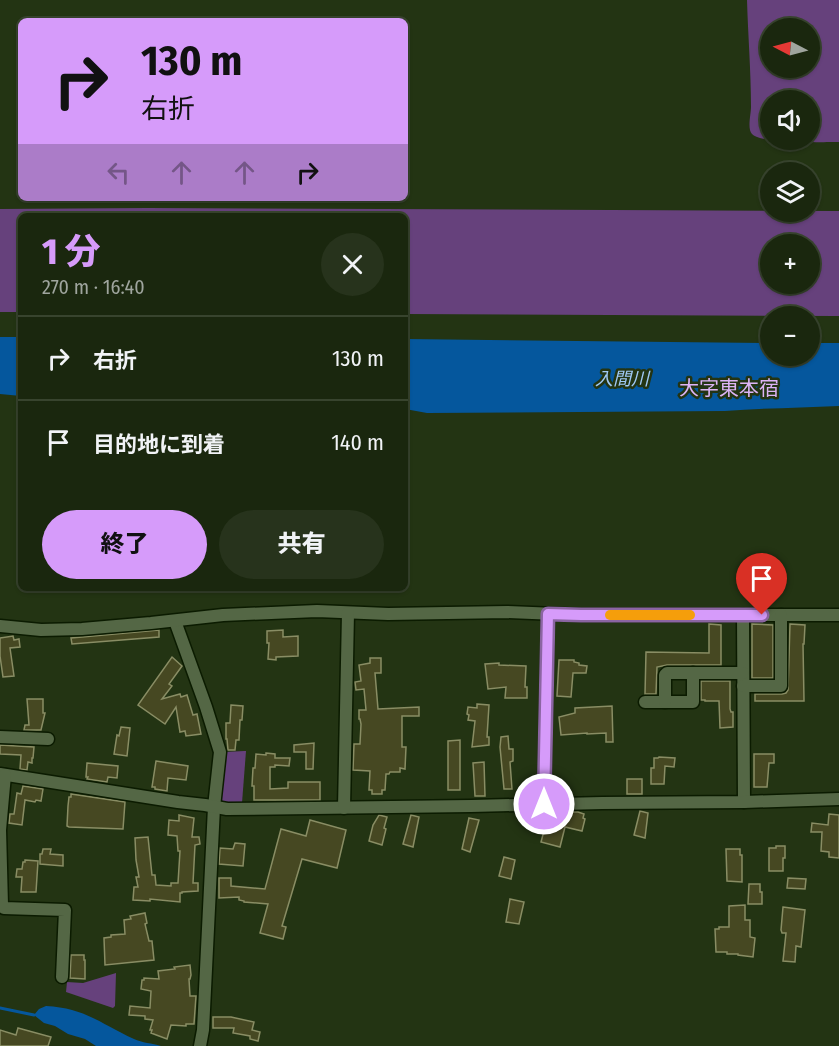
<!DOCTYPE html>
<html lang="ja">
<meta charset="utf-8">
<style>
:root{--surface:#1a270e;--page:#27331c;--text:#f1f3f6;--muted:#9fa59e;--line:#38442e;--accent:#d69bfa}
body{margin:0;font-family:"Fira Sans Condensed","Noto Sans JP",sans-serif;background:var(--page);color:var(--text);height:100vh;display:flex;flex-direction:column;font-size:22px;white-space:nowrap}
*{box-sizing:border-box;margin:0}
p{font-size:20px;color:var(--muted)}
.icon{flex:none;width:33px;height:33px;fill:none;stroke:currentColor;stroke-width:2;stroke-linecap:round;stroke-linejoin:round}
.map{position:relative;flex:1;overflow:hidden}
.side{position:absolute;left:18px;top:213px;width:390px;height:378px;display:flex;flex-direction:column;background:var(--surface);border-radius:9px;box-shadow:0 2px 4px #0004,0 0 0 2px var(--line)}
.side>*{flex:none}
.guide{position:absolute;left:18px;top:18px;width:390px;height:183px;border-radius:9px;box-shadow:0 2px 4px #0004,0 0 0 2px var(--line);background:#d69bfa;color:#111;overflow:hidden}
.needle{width:39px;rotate:276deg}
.fabs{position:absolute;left:760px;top:18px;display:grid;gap:12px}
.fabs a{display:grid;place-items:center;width:60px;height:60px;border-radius:50%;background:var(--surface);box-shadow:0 2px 4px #0004,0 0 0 2px var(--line);font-size:30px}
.pin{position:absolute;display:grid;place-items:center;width:51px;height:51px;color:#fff;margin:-62px -26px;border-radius:50% 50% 50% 0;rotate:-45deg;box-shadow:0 0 6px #0007}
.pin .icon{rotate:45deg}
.me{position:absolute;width:66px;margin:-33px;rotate:0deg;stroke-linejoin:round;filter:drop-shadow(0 0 4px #0008)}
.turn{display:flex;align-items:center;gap:21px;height:126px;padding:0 24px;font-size:27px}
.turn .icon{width:78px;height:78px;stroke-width:2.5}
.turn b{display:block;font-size:42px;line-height:51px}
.lanes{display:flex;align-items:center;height:57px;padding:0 24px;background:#0003;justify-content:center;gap:30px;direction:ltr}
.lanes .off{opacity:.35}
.round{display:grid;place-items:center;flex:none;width:63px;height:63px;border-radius:32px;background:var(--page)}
.head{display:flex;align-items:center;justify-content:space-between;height:102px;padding:0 24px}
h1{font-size:36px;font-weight:800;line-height:45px;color:var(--accent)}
.button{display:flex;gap:12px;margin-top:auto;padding:12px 24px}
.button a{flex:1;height:69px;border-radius:36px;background:var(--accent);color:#111;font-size:24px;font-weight:800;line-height:69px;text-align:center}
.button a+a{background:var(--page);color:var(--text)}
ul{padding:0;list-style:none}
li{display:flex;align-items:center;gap:18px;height:84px;padding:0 24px;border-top:2px solid var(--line)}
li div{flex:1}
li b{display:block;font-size:22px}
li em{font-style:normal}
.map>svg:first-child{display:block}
.green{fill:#66417c;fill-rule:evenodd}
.water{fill:#05579d}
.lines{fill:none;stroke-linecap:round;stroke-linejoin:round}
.stream{stroke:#05579d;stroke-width:3}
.building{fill:#464822;stroke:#898d64;stroke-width:1.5}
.minor-casing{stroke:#0b1b00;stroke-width:15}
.minor{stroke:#546745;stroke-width:12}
.route-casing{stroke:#8b65a2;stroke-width:15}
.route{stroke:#d69bfa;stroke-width:10}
.slow{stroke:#f59e0b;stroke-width:10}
.labels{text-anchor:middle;stroke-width:5;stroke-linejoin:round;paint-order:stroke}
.water-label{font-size:18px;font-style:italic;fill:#a0c9f6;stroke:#233413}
.quarter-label{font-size:20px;fill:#ddb4f6;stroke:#233413}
</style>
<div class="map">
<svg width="839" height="1046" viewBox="0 0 839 1046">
<rect width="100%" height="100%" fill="#233413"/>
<g class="green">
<path d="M 747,0 L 839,0 L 839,142 C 824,142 760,144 752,134 C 747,129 751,114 751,107 C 751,71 748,36 747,0 ZM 771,28 L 810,28 L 810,68 L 771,68 ZM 771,100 L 810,100 L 810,140 L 771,140 Z"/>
<path d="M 147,208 L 839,211 L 839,316 L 405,314 L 405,216 L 21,216 L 21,312 L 0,312 L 0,209 ZM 771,244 L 810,244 L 810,284 L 771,284 Z"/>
<polygon points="244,751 246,751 242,803 224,802 221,800 225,752"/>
<polygon points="116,973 115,1006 113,1008 66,992 67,982 83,983"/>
</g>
<g class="water">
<polygon points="0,337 21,337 21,396 0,394"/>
<path d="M 405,339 L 771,343 L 771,356 L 810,356 L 810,343 L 839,343 L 839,406 C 801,408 763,408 725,411 L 427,413 L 405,409 Z"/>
<path d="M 46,1006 C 85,1008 101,1024 134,1039 C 142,1043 152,1043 161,1046 L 96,1046 L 85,1039 L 68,1034 L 55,1026 L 44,1023 L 34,1015 L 39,1009 Z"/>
</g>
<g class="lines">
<polyline class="stream" points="0,1008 34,1015"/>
</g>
<g class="building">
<polygon points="709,624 721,625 721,665 667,665 657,667 656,694 645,694 646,652 709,653"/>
<polygon points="752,624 773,625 773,678 752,678"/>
<polygon points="790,624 805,625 804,644 803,644 804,701 755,701 755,694 782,694 786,693 788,690"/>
<polygon points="159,630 159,637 72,644 71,638"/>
<polygon points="283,630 283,637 298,636 298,656 276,657 276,660 268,659 269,643 267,643 267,631"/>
<polygon points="13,636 14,640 19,639 20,647 10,648 14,676 3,677 0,656 0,638"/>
<polygon points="172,657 182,666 169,684 172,686 162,699 180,694 181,697 187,695 193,715 197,714 201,734 186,736 185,731 180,732 176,707 165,724 138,705"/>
<polygon points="370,658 381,658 381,673 375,673 378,709 419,707 419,716 402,716 402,747 406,747 405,769 400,768 400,772 390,772 389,774 386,774 385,790 382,790 382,794 372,794 372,790 369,790 370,771 353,770 354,744 360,744 361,724 360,719 359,719 359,710 366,710 364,689 356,690 355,682 361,681 359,665 370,663"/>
<polygon points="559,660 574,660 574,662 579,663 579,665 587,666 586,673 573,673 571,697 557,696"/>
<polygon points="499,663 499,665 526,666 525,687 527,687 527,698 505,698 506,687 488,689 485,664"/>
<polygon points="701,681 730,681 730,709 731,712 733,712 733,727 720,728 719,701 705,701 705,700 701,700"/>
<polygon points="27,699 43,699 43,713 45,713 41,730 24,730 25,725 29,725"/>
<polygon points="477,704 489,705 487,737 489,737 489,745 472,747 475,721 468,720 469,715 467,714 468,707 477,708"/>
<polygon points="231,705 243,706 242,720 240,720 239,740 236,740 235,750 228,750 227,739 226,739 226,723 230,723"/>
<polygon points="612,706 613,742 606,742 606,733 587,734 587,733 561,735 559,717 575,713 575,708"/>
<polygon points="121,727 130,728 127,756 114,754 117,735 119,736"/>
<polygon points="508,736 509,749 513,749 513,761 510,762 512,789 504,789 500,747 501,737"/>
<polygon points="460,740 460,790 448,790 448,741"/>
<polygon points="314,743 313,769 306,769 306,752 294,752 294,745"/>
<polygon points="0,745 34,747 33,758 32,758 32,763 28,762 27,770 20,769 21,755 0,754"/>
<polygon points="266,753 275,754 275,758 290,758 289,766 275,765 275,767 270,767 270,789 288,788 288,782 320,782 320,800 254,800 254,786 252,786 253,768 255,768 256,754 266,755"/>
<polygon points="754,754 774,754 774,763 769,763 767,787 754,787"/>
<polygon points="659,757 675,758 674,767 665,766 664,784 651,784 651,768 654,768 654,758 658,758"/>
<polygon points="156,761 188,766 186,780 168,778 167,791 155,789 155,787 152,787"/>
<polygon points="484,762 485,796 475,796 473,763"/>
<polygon points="87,763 118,766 117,778 108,777 107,782 87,779 88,777 86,777"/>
<rect x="627" y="779" width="15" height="15"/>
<polygon points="23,786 43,789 41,801 36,800 35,802 25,800 22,825 9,823 10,814 14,814 17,793 21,794"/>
<polygon points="71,794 125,802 123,829 69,827 67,826 68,806 69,797 71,797"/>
<polygon points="640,811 648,813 645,838 634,835"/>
<polygon points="571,812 578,812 584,814 583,818 585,819 582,831 565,827 560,847 541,842 545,827 541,827 544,813 571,815"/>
<polygon points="829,814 839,815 839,858 829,857 829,852 821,851 822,832 811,832 812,823 828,825"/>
<polygon points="179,815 194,818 192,837 199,837 200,844 195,845 193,883 198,883 198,891 182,892 182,893 180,893 180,902 150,899 150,901 133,900 134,887 138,887 136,877 139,877 136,860 135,838 148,837 152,875 155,875 156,885 171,886 171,883 178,883 180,851 178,851 177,836 168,835 169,820 179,821"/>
<polygon points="379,815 387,817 384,828 386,829 382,845 369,841 373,825"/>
<polygon points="411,815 419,817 413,847 403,844"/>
<polygon points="469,818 479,820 470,852 462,849"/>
<polygon points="310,820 346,830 337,868 302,859 282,926 286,927 283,939 260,933 268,904 244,902 244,901 239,900 239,897 219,898 219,878 231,878 231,886 265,889 281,829 306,836"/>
<polygon points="235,843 245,844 243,866 219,864 220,848 233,849"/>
<polygon points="776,846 785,846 785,858 783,858 783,871 769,871 769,848 776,848"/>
<polygon points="43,849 51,849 50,854 63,855 63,866 40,864 40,854 42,854"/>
<polygon points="726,849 740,849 740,855 742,855 742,882 727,881"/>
<polygon points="504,857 515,860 511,879 499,876"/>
<polygon points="25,860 38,861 36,892 21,892 22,877 16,877 17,869 22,869 23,862 25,862"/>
<polygon points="788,878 806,879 805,889 787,888"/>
<polygon points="749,884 760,884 760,892 762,892 762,904 748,904"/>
<polygon points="510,899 524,902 519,924 506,922"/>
<polygon points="745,905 745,920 750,920 750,937 755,938 753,957 738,955 738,954 727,954 727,952 716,952 715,929 719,929 719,927 729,927 729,906"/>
<polygon points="783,907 805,910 801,947 796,946 795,962 783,961 786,933 782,933 781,930"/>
<polygon points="145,913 147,923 145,924 149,941 152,941 154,960 105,965 104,938 111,937 111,935 125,934 124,920 131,919 130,916"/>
<polygon points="71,955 84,955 84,960 85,960 85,979 70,978"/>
<polygon points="190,965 191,975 190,979 189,979 190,996 196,996 194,1024 186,1024 186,1026 171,1025 167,1039 151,1033 152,1030 150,1030 153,1020 145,1019 145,1016 129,1015 130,1006 150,1008 151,991 141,989 142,980 144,980 144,978 159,979 158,971 175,969 174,967"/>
<polygon points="213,1017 231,1017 254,1022 252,1030 260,1032 258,1041 250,1039 250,1036 233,1033 234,1028 213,1028"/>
<polygon points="18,1028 51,1037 48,1046 0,1046 0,1030 16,1035"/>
</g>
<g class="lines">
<defs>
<g id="minor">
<polyline points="743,615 744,802"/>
<polyline points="175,621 206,707 220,752 214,807 203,1030 200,1046"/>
<polyline points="0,626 41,630 82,629 151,623 223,615 317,611 388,614 507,612 581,615 839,615"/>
<polyline points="743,686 781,686 781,615"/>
<polyline points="645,702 693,702 693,673"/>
<polyline points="665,702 665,675 667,673 743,673"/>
<polyline points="0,737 48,739"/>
<polyline points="0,774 178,802 205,805 227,809 471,806 602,803 744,802 839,799"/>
<polyline points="5,775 0,830 2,905 4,908 65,910 62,977"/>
<polyline points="544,804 548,614"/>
<polyline points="344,808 348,613"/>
</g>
</defs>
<use href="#minor" class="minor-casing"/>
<use href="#minor" class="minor"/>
</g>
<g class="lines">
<defs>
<polyline id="route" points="544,804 548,614 581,615 762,615"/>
</defs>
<use href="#route" class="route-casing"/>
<use href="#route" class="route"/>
<polyline class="slow" points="610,615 690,615"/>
</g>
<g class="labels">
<g class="water-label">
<text x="622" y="385">入間川</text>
</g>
<g class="quarter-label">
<text x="729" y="395">大字東本宿</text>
</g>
</g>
</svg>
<div class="fabs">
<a><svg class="needle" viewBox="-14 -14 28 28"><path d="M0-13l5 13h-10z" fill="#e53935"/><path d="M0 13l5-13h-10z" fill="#9fa59e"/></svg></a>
<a><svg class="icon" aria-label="sound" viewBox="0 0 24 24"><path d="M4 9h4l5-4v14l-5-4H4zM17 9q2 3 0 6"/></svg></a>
<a><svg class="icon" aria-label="layers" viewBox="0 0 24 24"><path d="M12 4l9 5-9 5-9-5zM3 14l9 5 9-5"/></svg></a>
<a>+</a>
<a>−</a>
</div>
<div class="pin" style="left:762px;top:615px;background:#d93025"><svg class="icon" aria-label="arrive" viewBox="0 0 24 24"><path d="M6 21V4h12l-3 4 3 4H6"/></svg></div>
<svg class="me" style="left:544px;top:804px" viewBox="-20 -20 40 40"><circle r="17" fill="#d69bfa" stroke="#fff" stroke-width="3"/><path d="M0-11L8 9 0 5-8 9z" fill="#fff"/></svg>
<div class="guide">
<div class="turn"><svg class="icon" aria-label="right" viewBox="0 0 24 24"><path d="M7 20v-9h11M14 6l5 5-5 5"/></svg><div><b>130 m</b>右折</div></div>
<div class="lanes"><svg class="icon off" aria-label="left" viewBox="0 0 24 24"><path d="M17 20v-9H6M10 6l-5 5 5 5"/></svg><svg class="icon off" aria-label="ahead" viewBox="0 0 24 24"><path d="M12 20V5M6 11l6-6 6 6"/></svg><svg class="icon off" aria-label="ahead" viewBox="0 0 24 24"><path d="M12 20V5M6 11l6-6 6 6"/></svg><svg class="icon" aria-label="right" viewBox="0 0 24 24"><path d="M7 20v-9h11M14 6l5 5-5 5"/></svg></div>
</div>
<section class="side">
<div class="head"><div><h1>1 分</h1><p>270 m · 16:40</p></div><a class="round"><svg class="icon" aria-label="close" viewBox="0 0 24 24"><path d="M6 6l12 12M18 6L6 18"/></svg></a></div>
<ul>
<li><svg class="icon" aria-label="right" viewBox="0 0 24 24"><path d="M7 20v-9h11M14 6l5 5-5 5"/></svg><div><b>右折</b></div><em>130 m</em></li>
<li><svg class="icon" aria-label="arrive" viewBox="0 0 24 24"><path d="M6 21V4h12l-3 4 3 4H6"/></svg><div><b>目的地に到着</b></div><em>140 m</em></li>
</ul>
<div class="button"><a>終了</a><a>共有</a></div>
</section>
</div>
